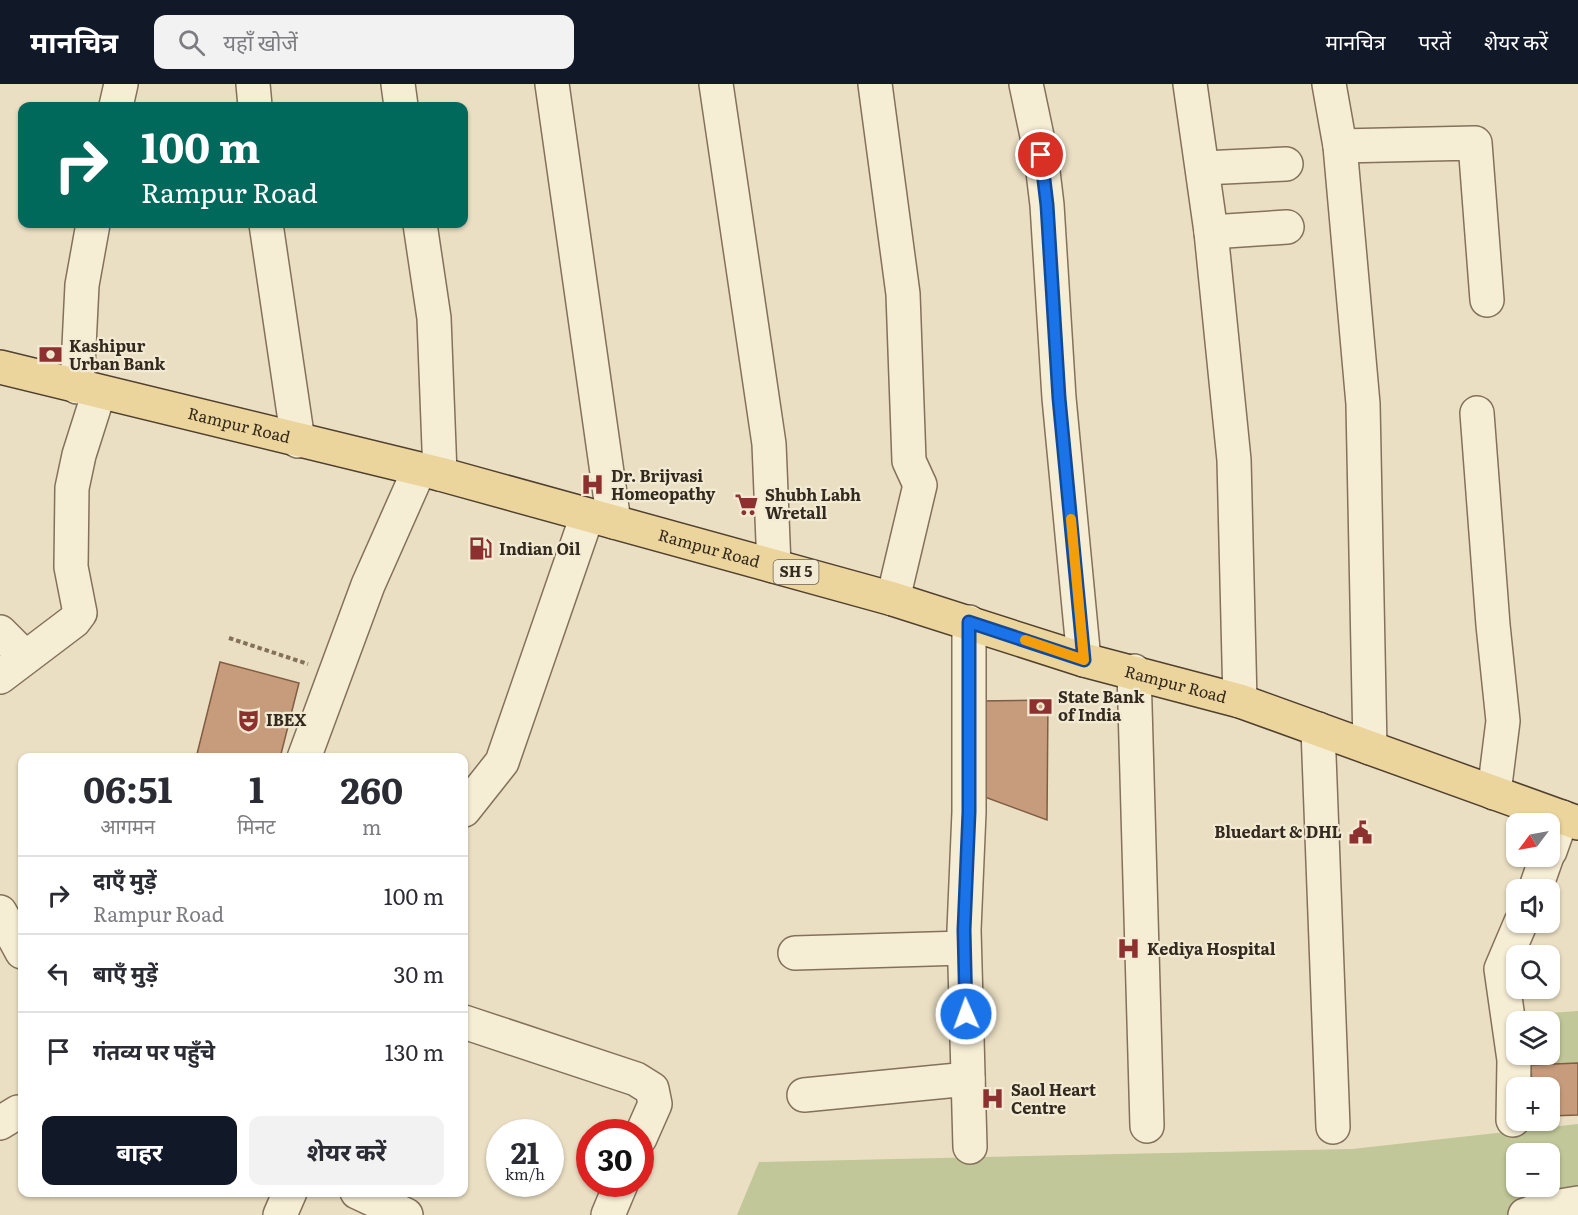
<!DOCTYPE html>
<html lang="hi">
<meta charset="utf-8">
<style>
:root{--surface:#fff;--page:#f2f2f3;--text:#2b2b33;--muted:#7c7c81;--line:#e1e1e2;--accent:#111827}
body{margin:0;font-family:Literata,"Noto Sans Devanagari",serif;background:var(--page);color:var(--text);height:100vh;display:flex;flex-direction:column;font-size:22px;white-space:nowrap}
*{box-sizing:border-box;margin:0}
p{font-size:20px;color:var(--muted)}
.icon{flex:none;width:33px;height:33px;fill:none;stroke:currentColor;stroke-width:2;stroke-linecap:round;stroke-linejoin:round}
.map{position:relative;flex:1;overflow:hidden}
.details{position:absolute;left:18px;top:669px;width:450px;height:444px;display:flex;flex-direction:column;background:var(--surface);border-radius:12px;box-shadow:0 2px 4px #0004}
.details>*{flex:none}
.top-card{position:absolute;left:18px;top:18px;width:450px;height:126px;border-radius:12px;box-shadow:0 2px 4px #0004;background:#00695c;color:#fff;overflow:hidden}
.needle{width:39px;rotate:238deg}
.controls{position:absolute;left:1506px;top:729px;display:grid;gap:12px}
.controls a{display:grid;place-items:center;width:54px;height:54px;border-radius:12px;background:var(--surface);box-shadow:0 2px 4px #0004;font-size:30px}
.speed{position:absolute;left:486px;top:1035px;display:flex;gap:12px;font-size:30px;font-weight:700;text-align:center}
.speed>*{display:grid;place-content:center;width:78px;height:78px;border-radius:50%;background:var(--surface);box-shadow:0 2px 4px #0004;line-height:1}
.speed small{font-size:15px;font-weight:400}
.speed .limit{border:9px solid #d22;background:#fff;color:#111}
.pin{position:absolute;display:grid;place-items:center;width:51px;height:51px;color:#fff;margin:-26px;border:3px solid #fff;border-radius:50%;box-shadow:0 2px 6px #0007}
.me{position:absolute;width:66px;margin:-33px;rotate:358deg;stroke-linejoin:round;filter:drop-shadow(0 0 4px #0008)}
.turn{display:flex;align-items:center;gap:21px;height:126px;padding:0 24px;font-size:27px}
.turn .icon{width:78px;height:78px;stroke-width:2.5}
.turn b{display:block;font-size:42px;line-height:51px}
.eta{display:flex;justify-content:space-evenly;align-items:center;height:102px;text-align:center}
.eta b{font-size:36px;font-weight:700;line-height:42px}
.primary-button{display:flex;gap:12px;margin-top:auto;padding:12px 24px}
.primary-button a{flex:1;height:69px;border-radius:12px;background:var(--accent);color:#fff;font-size:24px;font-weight:700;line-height:69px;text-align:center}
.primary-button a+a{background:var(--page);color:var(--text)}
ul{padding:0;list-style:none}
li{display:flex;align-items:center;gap:18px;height:78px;padding:0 24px;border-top:2px solid var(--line)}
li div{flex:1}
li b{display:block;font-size:22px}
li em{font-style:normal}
header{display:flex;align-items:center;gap:36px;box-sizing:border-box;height:84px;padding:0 30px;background:var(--accent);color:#fff}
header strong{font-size:28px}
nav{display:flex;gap:33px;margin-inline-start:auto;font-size:21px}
.search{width:420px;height:54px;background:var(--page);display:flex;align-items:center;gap:15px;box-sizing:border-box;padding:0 21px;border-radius:12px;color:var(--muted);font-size:22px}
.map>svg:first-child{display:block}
.green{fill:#c1c798;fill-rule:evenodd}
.building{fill:#c69c7c;stroke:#805d43;stroke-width:1.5}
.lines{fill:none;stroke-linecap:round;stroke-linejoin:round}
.minor-casing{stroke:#83715b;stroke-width:36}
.major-casing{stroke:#51402f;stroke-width:36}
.path{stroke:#83715b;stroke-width:4;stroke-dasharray:4.5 3;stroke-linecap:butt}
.minor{stroke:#f6edd5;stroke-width:33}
.major{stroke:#ebd59d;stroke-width:33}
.route-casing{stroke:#114b97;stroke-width:15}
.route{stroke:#1a73e8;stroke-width:10}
.slow{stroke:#f59e0b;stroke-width:10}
.labels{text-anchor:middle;stroke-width:4.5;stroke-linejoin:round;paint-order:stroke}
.shield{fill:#f2ead2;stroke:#6d6354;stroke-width:1.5}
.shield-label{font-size:15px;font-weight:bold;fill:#34291e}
.poi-label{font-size:16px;font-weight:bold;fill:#34291e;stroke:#f2ead2;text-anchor:start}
.street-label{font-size:16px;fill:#34291e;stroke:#f2ead2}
</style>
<header>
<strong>मानचित्र</strong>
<div class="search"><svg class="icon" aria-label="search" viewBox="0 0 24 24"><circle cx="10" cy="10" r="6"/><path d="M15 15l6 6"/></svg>यहाँ खोजें</div>
<nav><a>मानचित्र</a><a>परतें</a><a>शेयर करें</a></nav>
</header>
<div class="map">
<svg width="1578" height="1131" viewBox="0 0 1578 1131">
<rect width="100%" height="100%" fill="#eadfc3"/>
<g class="green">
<polygon points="1578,927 1578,979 1532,981 1532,1003 1530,1003 1525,971 1550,970 1550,938 1520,937 1519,931"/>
<path d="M 1578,1040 L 1578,1131 L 737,1131 L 759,1078 L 1352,1065 ZM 1516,1070 L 1550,1070 L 1550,1102 L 1516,1102 Z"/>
</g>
<g class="building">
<polygon points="220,578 299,599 280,674 196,674"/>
<polygon points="1048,616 1047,736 982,712 979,617"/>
<polygon points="1578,979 1578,1031 1550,1032 1550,1004 1532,1004 1531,981"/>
</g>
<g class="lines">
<defs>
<g id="minor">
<polyline points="253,0 255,22"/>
<polyline points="398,0 401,22"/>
<polyline points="552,0 614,438"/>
<polyline points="716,0 769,360 774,482"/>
<polyline points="875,0 903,210 909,377 920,401 893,515"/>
<polyline points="1026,0 1041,71 1047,121 1059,314 1084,576"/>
<polyline points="1190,0 1211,148 1234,376 1240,617"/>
<polyline points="1329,0 1340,62 1363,320 1370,664"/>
<polyline points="116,22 121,0"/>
<polyline points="1340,62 1475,59 1487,216"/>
<polyline points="1203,84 1286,80"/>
<polyline points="266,140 298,357"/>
<polyline points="420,140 434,234 440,390"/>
<polyline points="1211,148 1287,143"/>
<polyline points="77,303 82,201 93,140"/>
<polyline points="1477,329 1493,541 1503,637 1494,709"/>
<polyline points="969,538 969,728 964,846 970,1063"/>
<polyline points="0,548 25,573"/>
<polyline points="1134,587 1147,1042"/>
<polyline points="0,593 74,537 80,529 71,483 72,404 79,371 99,308"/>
<polyline points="1318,645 1333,1043"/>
<polyline points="304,674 368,501 419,386"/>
<polyline points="464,726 502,678 587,432"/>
<polyline points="1550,767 1562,733"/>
<polyline points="1535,806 1547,772"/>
<polyline points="0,828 22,868"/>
<polyline points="795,869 964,864"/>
<polyline points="464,938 636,995 652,1005 655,1020 640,1054"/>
<polyline points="804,1011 968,995"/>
<polyline points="1513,1036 1514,976 1501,885 1521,838"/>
<polyline points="0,1039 18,1028"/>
<polyline points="357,1108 406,1131"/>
<polyline points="280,1131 290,1108"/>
<polyline points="608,1131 621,1100"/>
<polyline points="1525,1131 1542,1125 1578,1119"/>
</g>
<g id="major">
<path id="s1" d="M 0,283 L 440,390 L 893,515 L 1084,576 L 1240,617 L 1578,739"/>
</g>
</defs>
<use href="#minor" class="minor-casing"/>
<use href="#major" class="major-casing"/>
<polyline class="path" points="229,554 308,580"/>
<use href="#minor" class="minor"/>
<use href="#major" class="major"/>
</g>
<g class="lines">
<defs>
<polyline id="route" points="966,930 964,846 969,728 969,538 1084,576 1059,314 1047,121 1041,71"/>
</defs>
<use href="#route" class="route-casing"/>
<use href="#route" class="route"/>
<polyline class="slow" points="1025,556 1084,576 1071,435"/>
</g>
<defs>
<symbol id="bank-bare" viewBox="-9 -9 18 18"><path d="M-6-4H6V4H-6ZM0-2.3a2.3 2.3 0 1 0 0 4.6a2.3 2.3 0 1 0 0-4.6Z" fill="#8d3130" stroke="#f2ead2" stroke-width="2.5" paint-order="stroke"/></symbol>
<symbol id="hospital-bare" viewBox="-9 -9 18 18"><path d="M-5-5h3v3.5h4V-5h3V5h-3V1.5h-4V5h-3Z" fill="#8d3130" stroke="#f2ead2" stroke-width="2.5" paint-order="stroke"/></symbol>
<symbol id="supermarket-bare" viewBox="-9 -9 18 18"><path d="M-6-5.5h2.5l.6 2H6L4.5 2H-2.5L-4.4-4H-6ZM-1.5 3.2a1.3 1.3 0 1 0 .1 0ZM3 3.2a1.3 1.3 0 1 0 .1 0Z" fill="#8d3130" stroke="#f2ead2" stroke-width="2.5" paint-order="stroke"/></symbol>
<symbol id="fuel-bare" viewBox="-9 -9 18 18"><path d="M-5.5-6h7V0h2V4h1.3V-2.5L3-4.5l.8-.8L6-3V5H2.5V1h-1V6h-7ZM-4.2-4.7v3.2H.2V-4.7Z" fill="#8d3130" stroke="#f2ead2" stroke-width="2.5" paint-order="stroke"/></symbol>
<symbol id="theatre-bare" viewBox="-9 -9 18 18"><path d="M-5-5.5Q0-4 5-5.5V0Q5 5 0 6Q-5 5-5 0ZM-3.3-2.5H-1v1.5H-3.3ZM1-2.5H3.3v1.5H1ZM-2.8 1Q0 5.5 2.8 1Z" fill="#8d3130" stroke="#f2ead2" stroke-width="2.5" paint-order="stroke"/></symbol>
<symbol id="civic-bare" viewBox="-9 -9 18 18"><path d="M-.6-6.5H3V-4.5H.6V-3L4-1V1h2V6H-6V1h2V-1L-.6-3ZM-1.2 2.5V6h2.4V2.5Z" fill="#8d3130" stroke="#f2ead2" stroke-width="2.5" paint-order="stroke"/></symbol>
</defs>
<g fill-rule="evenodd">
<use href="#bank-bare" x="34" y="254" width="33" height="33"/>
<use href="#hospital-bare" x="576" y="384" width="33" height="33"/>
<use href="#supermarket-bare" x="730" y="404" width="33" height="33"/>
<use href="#fuel-bare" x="464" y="448" width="33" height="33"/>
<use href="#bank-bare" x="1024" y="606" width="33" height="33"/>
<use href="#theatre-bare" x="232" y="620" width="33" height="33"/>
<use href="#civic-bare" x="1344" y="732" width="33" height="33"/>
<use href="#hospital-bare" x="1112" y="848" width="33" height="33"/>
<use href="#hospital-bare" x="976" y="998" width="33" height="33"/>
</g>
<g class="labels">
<rect class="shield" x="773.5" y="476" width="45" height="24" rx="4.5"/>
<g class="shield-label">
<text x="796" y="493">SH 5</text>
</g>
<g class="poi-label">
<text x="69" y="268">Kashipur<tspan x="69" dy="18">Urban Bank</tspan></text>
<text x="611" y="398">Dr. Brijvasi<tspan x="611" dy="18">Homeopathy</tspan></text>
<text x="765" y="417">Shubh Labh<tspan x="765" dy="18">Wretall</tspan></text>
<text x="499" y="471">Indian Oil</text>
<text x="1058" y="619">State Bank<tspan x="1058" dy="18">of India</tspan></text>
<text x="266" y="642">IBEX</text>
<text x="1342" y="754" text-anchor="end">Bluedart &amp; DHL</text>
<text x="1147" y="871">Kediya Hospital</text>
<text x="1011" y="1012">Saol Heart<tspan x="1011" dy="18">Centre</tspan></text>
</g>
<g class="street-label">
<text dy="6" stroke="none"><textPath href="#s1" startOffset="246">Rampur Road</textPath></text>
<text dy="6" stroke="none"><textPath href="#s1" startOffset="732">Rampur Road</textPath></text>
<text dy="6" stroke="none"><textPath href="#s1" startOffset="1218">Rampur Road</textPath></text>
</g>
</g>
</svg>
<div class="controls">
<a><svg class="needle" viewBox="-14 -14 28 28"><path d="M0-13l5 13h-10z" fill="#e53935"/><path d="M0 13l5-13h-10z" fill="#7c7c81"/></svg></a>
<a><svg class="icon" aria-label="sound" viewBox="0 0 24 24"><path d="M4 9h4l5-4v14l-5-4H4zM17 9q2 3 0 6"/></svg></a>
<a><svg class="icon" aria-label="search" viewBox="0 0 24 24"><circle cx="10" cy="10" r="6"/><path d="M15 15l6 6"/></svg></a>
<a><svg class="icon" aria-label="layers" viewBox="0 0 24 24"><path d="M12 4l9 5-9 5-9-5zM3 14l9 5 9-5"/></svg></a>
<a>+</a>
<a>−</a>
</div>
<div class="speed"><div>21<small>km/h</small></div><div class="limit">30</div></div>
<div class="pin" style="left:1041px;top:71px;background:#d93025"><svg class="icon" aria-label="arrive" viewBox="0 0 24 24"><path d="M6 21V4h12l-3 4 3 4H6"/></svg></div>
<svg class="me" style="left:966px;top:930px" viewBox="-20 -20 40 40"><circle r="17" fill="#1a73e8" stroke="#fff" stroke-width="3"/><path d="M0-11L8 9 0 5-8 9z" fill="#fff"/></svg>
<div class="top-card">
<div class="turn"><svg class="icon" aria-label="right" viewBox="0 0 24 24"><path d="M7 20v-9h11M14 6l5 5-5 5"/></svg><div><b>100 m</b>Rampur Road</div></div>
</div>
<section class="details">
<div class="eta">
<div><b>06:51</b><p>आगमन</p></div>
<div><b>1</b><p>मिनट</p></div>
<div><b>260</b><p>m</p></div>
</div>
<ul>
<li><svg class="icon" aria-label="right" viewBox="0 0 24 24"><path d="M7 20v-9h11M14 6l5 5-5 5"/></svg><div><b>दाएँ मुड़ें</b><p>Rampur Road</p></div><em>100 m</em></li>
<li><svg class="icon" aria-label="left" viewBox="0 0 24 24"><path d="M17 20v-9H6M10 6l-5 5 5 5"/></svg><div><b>बाएँ मुड़ें</b></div><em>30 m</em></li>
<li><svg class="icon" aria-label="arrive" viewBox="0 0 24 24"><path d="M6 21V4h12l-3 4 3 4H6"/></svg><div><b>गंतव्य पर पहुँचे</b></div><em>130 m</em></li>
</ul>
<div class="primary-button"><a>बाहर</a><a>शेयर करें</a></div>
</section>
</div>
